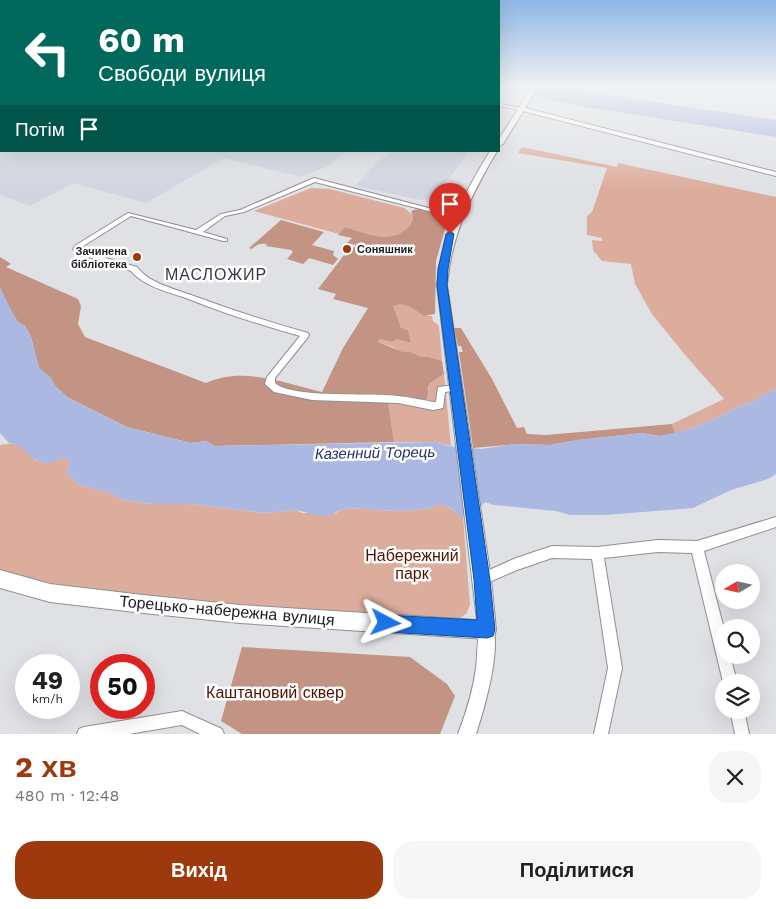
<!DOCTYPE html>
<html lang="uk">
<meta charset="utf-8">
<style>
:root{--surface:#fff;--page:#f6f6f6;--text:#202124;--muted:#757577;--accent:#9e390d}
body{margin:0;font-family:"Work Sans",sans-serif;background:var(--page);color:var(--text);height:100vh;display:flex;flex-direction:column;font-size:19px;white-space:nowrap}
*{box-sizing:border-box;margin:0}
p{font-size:16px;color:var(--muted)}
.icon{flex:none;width:28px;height:28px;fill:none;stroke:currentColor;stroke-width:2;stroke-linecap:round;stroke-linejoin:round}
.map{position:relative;height:734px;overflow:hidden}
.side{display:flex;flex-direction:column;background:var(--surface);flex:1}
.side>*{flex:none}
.top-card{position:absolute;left:0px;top:0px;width:500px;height:152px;box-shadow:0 5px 20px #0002;background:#00695c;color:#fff;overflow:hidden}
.needle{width:32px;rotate:261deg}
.controls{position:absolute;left:715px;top:564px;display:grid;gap:10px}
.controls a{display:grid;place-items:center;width:45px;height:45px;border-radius:50%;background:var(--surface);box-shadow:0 5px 20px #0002;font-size:25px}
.speed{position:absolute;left:15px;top:654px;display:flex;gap:10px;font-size:25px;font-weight:700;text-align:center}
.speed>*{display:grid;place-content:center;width:65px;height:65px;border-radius:50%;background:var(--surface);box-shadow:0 5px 20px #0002;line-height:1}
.speed small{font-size:12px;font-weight:400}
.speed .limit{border:8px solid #d22;background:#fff;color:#111}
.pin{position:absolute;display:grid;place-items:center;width:42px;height:42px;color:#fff;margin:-51px -21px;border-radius:50% 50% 50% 0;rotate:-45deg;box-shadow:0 0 5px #0007}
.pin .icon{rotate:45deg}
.me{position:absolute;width:55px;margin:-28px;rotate:94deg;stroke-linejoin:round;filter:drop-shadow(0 0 4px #0008)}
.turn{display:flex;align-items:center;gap:18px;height:105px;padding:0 15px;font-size:22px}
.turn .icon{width:65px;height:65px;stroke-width:2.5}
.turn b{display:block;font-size:35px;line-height:42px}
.then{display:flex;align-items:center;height:48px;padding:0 15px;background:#0003;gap:10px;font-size:19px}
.round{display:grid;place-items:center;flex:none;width:52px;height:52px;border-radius:20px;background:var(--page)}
.summary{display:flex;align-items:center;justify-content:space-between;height:85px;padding:0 15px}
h1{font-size:30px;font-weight:700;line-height:38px;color:var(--accent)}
.cta{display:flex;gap:10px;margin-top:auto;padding:10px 15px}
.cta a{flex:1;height:58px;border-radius:20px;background:var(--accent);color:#fff;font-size:20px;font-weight:700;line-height:58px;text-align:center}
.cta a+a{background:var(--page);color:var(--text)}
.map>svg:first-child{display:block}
.built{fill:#d2d5e0}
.green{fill:#dcad9d}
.forest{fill:#c39484}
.water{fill:#abb8e1}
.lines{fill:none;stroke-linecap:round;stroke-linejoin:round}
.minor-casing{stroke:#8e8f93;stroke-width:2}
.tertiary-casing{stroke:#8e8f93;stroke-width:2}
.secondary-casing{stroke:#8e8f93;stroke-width:2}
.minor{fill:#fff;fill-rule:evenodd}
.tertiary{fill:#fff;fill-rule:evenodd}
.secondary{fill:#fff;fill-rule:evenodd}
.route{fill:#1a73e8;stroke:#114b97}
.poi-dot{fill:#9e390d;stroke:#fff;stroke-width:2}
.labels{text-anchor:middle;stroke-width:5;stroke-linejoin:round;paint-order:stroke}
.far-poi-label{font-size:11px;font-weight:bold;fill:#1c1d1e;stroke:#fff;text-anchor:start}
.water-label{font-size:15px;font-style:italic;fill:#253063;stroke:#fff}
.quarter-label{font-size:16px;letter-spacing:1px;fill:#393a3d;stroke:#fff}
.near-park-label{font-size:16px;fill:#4d1400;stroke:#fff}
.near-street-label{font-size:16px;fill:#1c1d1e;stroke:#fff}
</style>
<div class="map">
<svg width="776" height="734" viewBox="0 0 776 734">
<rect width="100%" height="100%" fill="#e0e1e5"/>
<g class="built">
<polygon points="0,87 1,151 347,151 328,166 301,177 224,158 146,203 73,183 30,206 0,195"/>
<polygon points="394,151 469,151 431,202 355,186 376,163"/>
</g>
<g class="green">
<polygon points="522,147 617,167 618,163 776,197 776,388 752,402 737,407 721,416 693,428 675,433 672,424 724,399 686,356 652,314 635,284 631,264 602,261 593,250 592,240 602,241 602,238 587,235 587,216 592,212 607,168 518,153"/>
<path d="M 311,188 L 330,189 L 404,208 L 413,215 C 413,221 411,225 406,229 C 389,245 365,232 345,227 L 339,234 L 254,211 Z"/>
<polygon points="395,304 409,305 424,316 432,316 433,321 439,326 442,361 429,357 422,357 411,352 403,353 393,347 378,342 380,339 392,342 397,339 409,343 411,342 408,330 400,327 400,324 393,306"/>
<polygon points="444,374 451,446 438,442 394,442 388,403 429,390 429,384"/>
<polygon points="14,443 26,450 35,460 46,463 66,457 69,464 67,474 78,484 112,494 122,500 153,504 189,504 266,513 296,510 302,513 336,513 343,509 367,508 372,510 402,511 433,508 438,504 443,504 463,516 470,605 466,614 455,621 257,609 53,588 0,573 0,445"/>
</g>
<g class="forest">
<path d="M 419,209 L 442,216 L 447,222 L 436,261 L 435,314 L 424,316 C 414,309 405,301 393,306 L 400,324 L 400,327 L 408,330 L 411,342 L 409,343 L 397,339 L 392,342 L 380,339 L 378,342 L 403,352 L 411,352 L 422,357 L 429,357 L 442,361 L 444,374 L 429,384 L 426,403 L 388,402 L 394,442 L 215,446 L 206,441 L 191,443 L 127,427 L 67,397 L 55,386 L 51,378 L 39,368 L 31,337 L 25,326 L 18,322 L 7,305 L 0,287 L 0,257 L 11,264 L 6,267 L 78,299 L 81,306 L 78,324 L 85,337 L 206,383 C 242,366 285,383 322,392 L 343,348 L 368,308 L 333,299 L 336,294 L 318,289 L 344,255 L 346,256 L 356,245 L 347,243 L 352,238 L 338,235 L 345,227 C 364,232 389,245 406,229 C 411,225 413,221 413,215 L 411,212 L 413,210 Z"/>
<path d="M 281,220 L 324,232 L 312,245 L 334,251 L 333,255 L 338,259 L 333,265 L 309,258 L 303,264 L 287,259 L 293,252 L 291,250 L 266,246 L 267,244 C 260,243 257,244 252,249 L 249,248 Z"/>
<polygon points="454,328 461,328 492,379 517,428 524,427 527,434 546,435 672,424 675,433 660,436 642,433 578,440 550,445 517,444 473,448 459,352 463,352 461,346 458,346"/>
<polygon points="242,647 410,657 447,684 455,696 440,734 242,734 221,721"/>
</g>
<g class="water">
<polygon points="499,87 552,87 776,120 776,137 573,105 499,88"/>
<path d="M 0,287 L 14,316 L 18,322 L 25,326 L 31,337 L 39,368 L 51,378 L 56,387 L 67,397 L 127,427 L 191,443 L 206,441 L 215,446 L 438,442 L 448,446 L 481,449 L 516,444 L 550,445 L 578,440 L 642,433 L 660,436 L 693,428 L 721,416 L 737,407 L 752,402 L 776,388 L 776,474 L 768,479 L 731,490 L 693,508 L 606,515 L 570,515 L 556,511 L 494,505 L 485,502 L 473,515 L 459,517 C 456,509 446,505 438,504 L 433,508 L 402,511 L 372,510 L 367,508 L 343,509 L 325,517 L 296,510 L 266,513 L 189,504 L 153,504 L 122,500 L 112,494 L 78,484 L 67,474 L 69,464 L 66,457 C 60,459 52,463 46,463 C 31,463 24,443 9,443 L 0,433 Z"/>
</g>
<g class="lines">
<defs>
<g id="minor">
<polygon points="499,104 521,108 523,109 521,110 499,106"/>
<path d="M 314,178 L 459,216 L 456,218 L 315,182 L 244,212 L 225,216 L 203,232 L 227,239 L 227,241 L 223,241 L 131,216 L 80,248 L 84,252 L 137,267 C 149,283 172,288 191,295 C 229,309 268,322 308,333 L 309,335 L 308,337 L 275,378 L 275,383 C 293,399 371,392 398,396 C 410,397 422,400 433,402 L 436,402 L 438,387 L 456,385 L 459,386 L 461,388 L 459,390 L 445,392 L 443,408 L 433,410 L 398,403 L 312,400 L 274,392 L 265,384 L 267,377 L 300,336 C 261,325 223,313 186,298 C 167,292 144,286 131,271 L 80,254 L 73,249 L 76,245 L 128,213 L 196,230 L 221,214 L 240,210 Z"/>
<polygon points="776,517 776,527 704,551 724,629 724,655 730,655 737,682 724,682 724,684 723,682 692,553 658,552 604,558 622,668 608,734 594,734 608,668 592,559 552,558 517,570 482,585 478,583 476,579 478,575 516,558 552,546 597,547 658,540 697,541"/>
<polygon points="730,710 744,710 749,734 735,734"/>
<polygon points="182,711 222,729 224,734 200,734 182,725 129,734 77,734 79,729 84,727"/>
</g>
<g id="tertiary">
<polygon points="521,107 776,172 776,176 519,110"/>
<path d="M 487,622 L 492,625 C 502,648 484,710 476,734 L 458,734 C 466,713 473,691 476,668 C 478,654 476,637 482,625 Z"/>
</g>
<g id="secondary">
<polygon points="532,87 538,87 503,144 499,146 499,139"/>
<path d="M 490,151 L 497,151 C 471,196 452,232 447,285 L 491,579 L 496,630 L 494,637 L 487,639 L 240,623 L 143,613 L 50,602 L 0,588 L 0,570 L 50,584 L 143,595 L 240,605 L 477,620 L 437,285 C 443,232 463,196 490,151 Z"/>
</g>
</defs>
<use href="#minor" class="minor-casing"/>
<use href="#tertiary" class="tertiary-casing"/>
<use href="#secondary" class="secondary-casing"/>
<use href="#minor" class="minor"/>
<use href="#tertiary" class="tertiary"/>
<use href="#secondary" class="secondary"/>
</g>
<linearGradient id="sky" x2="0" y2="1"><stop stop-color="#8fb6e5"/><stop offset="0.46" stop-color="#f1f2f3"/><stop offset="1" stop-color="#f1f2f3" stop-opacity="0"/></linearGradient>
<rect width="776" height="189" fill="url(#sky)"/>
<polygon class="route" points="450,231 454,234 448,269 447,285 490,580 495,630 493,636 487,638 386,632 380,629 378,623 380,617 386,615 477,620 474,580 437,285 438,269 446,234"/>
<g class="poi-dot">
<circle cx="347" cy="249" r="5"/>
<circle cx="137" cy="257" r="5"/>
</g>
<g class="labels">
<g class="far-poi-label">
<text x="357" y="253">Соняшник</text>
<text x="127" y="255" text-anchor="end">Зачинена<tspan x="127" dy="13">бібліотека</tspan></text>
</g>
<g class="water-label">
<text transform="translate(375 453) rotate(-1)" y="5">Казенний Торець</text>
</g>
<g class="quarter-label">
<text x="216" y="280">МАСЛОЖИР</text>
</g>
<g class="near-park-label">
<text x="412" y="561">Набережний<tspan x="412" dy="18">парк</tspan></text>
<text x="275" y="698">Каштановий сквер</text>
</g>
<g class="near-street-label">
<text transform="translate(227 610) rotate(5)" y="6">Торецько-набережна вулиця</text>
</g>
</g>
</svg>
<div class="controls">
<a><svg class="needle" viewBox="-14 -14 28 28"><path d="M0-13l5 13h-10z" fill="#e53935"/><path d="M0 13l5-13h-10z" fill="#757577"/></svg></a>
<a><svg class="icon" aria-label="search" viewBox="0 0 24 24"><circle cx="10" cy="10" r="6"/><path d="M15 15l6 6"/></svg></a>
<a><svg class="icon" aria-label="layers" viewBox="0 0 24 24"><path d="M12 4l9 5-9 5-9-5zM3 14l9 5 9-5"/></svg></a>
</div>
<div class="speed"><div>49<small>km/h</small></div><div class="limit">50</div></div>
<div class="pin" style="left:450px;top:234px;background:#d93025"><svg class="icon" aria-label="arrive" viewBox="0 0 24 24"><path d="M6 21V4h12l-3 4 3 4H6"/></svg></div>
<svg class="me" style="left:386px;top:623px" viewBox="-20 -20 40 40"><path d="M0-17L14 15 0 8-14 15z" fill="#1a73e8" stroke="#fff" stroke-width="4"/></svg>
<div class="top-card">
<div class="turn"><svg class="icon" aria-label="left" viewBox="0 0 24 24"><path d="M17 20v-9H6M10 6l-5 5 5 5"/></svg><div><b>60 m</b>Свободи вулиця</div></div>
<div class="then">Потім<svg class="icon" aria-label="arrive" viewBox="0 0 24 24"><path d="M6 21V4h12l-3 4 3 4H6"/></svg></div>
</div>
</div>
<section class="side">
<div class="summary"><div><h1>2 хв</h1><p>480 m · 12:48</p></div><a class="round"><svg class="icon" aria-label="close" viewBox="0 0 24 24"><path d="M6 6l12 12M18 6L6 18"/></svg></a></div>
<div class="cta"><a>Вихід</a><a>Поділитися</a></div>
</section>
